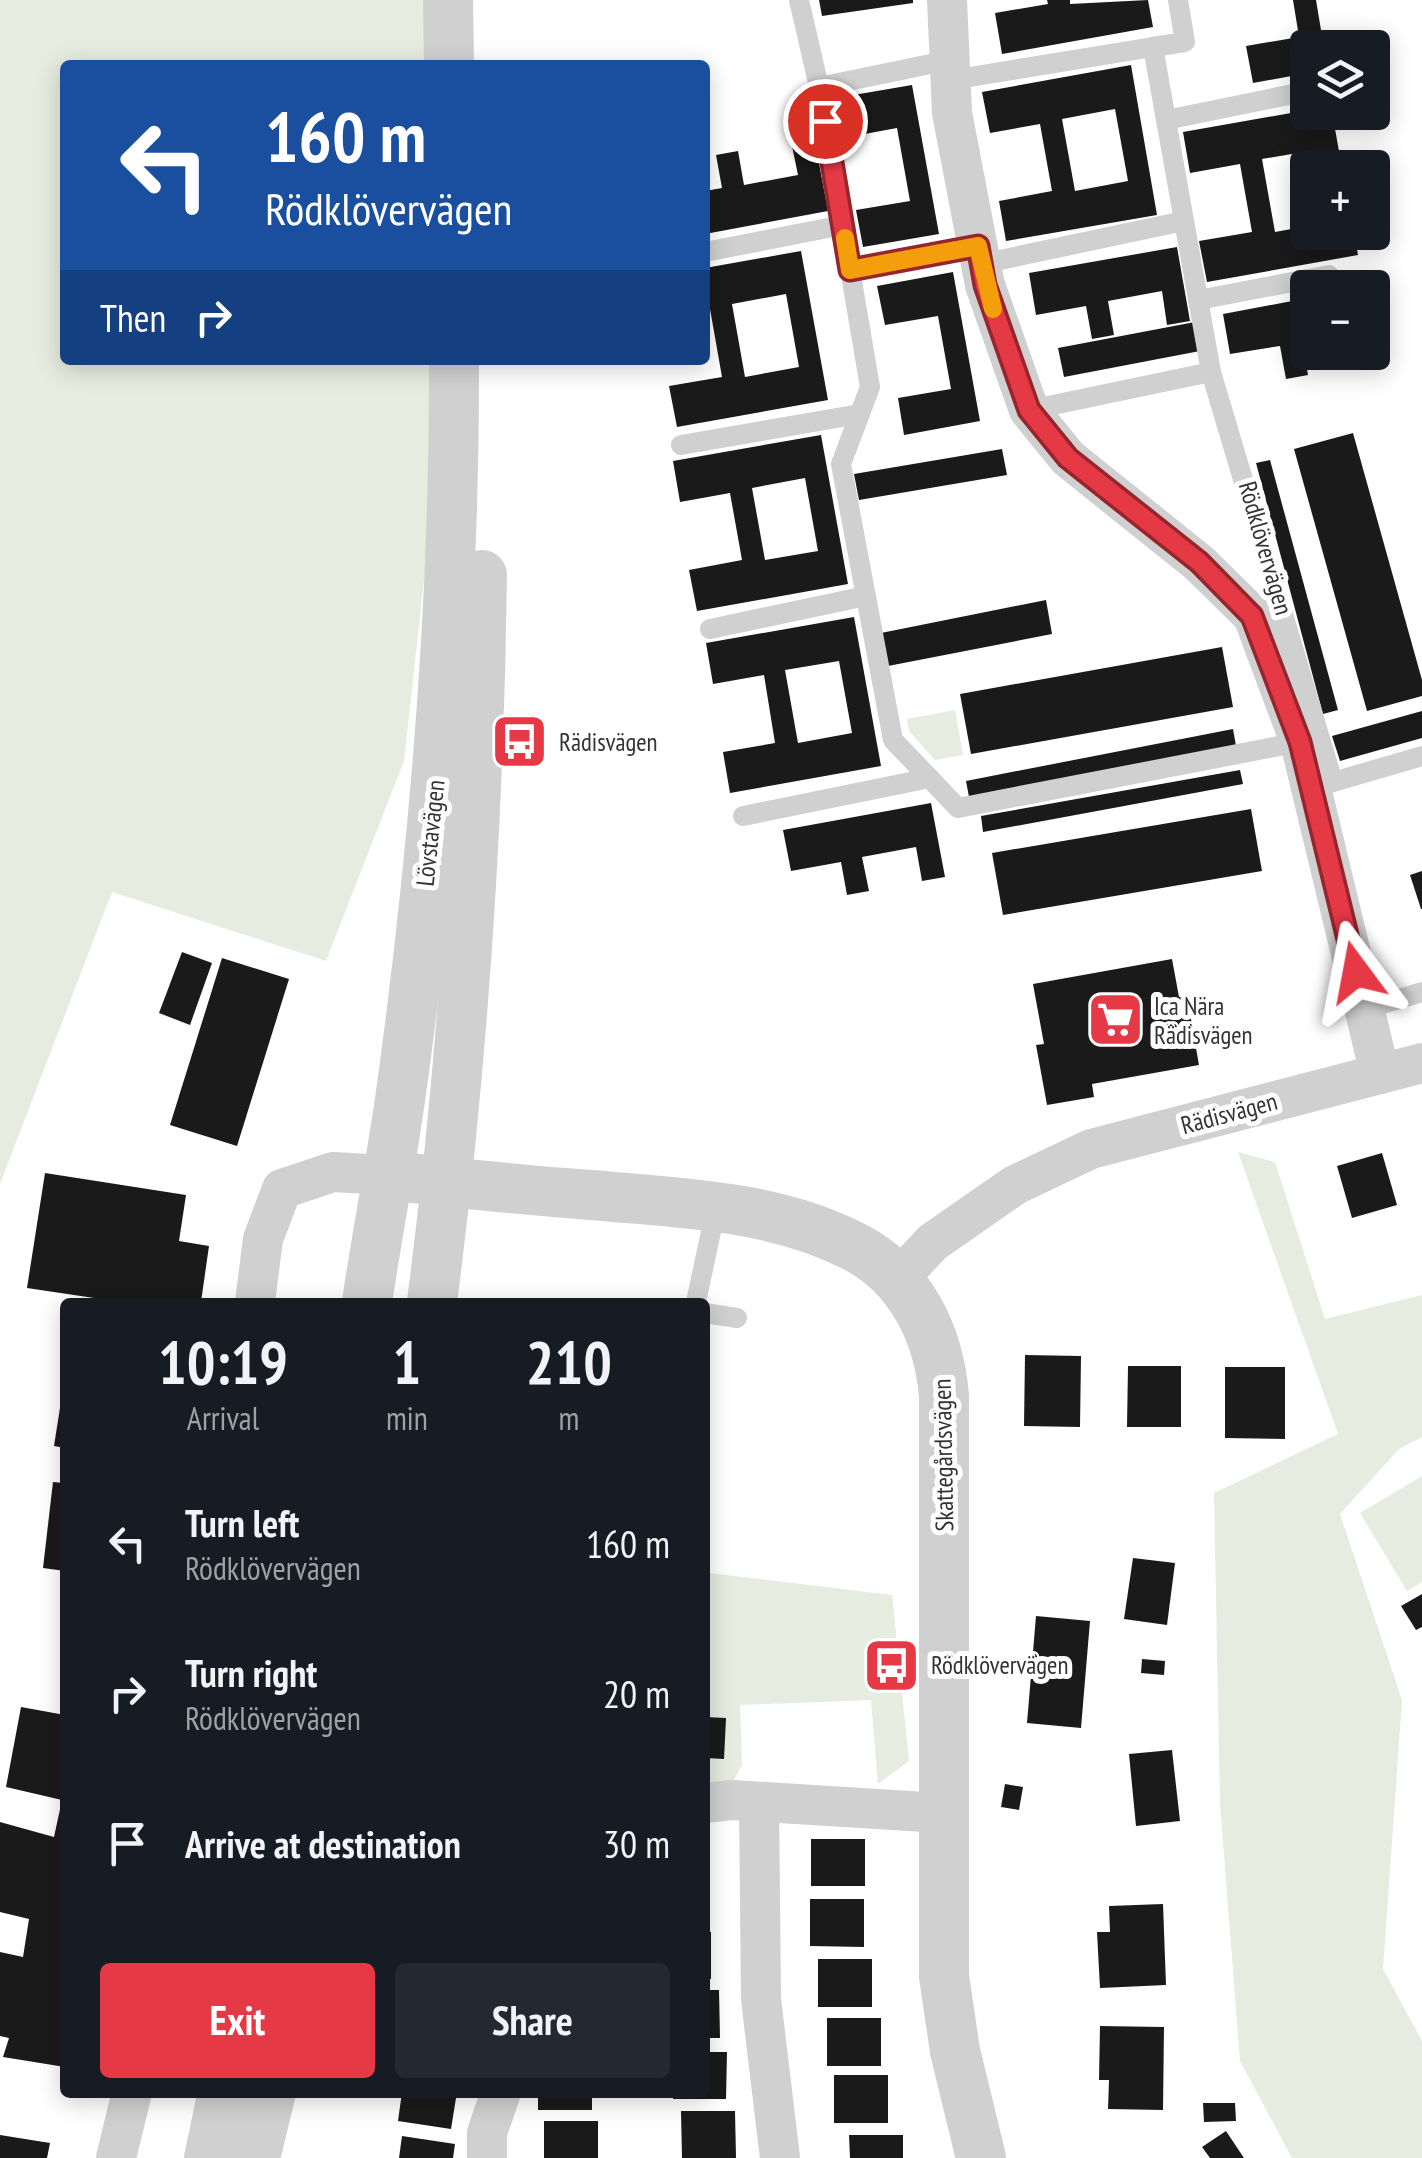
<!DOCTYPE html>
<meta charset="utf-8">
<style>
:root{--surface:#171b24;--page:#242831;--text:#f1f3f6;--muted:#9ea1a6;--accent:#e63946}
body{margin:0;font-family:"PT Sans Narrow",sans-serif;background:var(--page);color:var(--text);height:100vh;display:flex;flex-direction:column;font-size:38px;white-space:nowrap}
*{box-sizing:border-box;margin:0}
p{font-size:32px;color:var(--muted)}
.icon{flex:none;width:55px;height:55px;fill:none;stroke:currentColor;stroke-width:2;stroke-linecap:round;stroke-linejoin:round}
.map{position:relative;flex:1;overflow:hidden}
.sheet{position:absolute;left:60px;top:1298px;width:650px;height:800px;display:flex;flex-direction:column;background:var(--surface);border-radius:10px;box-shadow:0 5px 25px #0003}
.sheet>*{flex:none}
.banner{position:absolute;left:60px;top:60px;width:650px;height:305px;border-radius:10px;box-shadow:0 5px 25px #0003;background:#1a4fa0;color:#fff;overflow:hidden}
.fabs{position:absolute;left:1290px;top:30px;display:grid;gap:20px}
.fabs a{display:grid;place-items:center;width:100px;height:100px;border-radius:10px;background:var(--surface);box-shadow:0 5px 25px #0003;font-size:50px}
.pin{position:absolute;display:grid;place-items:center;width:85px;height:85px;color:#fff;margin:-42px;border:5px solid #fff;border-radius:50%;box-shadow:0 2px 10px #0007}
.me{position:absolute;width:110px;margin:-55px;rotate:347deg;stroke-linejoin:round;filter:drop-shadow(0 0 8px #0008)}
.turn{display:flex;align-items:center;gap:35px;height:210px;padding:0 40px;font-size:45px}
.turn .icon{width:130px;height:130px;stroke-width:2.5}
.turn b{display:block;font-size:70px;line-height:85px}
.then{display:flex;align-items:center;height:95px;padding:0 40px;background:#0003;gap:20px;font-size:38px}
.eta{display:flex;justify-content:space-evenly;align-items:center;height:170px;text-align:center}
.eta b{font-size:60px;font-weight:600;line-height:70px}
.cta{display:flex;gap:20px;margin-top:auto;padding:20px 40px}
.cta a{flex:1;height:115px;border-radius:10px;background:var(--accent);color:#fff;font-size:40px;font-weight:600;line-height:115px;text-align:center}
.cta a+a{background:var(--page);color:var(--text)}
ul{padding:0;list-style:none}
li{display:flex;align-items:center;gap:30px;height:150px;padding:0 40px}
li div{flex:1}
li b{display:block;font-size:38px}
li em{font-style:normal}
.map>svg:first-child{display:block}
.green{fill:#e6ecdf}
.building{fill:#1a1a1a;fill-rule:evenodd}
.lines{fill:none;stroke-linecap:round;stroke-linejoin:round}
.service{stroke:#d0d0d0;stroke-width:20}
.minor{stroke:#d0d0d0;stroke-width:40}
.tertiary{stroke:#d0d0d0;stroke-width:50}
.route-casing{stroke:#96252e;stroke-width:25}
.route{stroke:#e63946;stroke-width:18}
.slow{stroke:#f59e0b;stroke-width:18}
.labels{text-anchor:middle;stroke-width:10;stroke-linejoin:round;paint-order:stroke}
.street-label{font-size:25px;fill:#333;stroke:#fff}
.poi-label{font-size:25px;fill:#333;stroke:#fff;text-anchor:start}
</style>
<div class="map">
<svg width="1422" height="2158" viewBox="0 0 1422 2158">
<rect width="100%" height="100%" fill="#fff"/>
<g class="green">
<polygon points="0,0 435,0 438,65 65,65 65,360 438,360 436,471 404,761 326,961 112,892 0,1184"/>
<polygon points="955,710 963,755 935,760 909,731 907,719"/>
<polygon points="1238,1152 1275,1162 1325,1319 1422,1295 1422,1437 1399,1449 1340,1514 1402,1700 1383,1969 1422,2041 1422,2158 1292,2158 1240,2061 1220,1803 1214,1493 1338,1434"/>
<polygon points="1422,1476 1422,1582 1407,1591 1360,1513"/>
<polygon points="710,1573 892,1595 909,1761 878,1784 871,1700 740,1705 742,1765 733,1782 705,1784 705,1597"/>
</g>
<g class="building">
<polygon points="819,0 913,0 913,3 822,16"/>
<polygon points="1047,0 1070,0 1070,4 1148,0 1153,27 1002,54 995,13 1048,4"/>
<polygon points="1293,0 1316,0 1324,48 1308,48 1308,73 1253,83 1246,46 1299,37"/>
<path d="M 1131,65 L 1157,215 L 1006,241 L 999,201 L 1052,191 L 1040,124 L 990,133 L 982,92 ZM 1115,109 L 1128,181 L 1075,191 L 1062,119 Z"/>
<polygon points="912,85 939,234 863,247 856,210 910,201 897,128 843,138 836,98"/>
<polygon points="1308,110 1332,112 1342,168 1318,168 1315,150 1262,159 1275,232 1308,226 1308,232 1354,232 1358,255 1207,282 1199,241 1252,232 1240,164 1190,173 1183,132"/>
<polygon points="814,137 828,211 705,234 705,191 722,188 716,155 738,151 744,185 798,175 791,141"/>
<polygon points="1177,247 1190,321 1167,325 1162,291 1108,301 1114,335 1092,339 1086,306 1036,315 1029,273"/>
<path d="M 801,251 L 828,400 L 677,427 L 669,386 L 722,377 L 710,309 L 705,310 L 705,268 ZM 786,294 L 799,367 L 745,377 L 732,304 Z"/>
<polygon points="953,272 980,421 904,435 898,398 951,389 938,316 885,325 877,286"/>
<polygon points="1308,298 1308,339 1302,340 1308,375 1286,379 1280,346 1230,354 1223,314"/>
<polygon points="1372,307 1384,361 1362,365 1360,352 1372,352"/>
<polygon points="1195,322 1200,351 1064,377 1058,348"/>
<polygon points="1353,433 1422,680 1422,696 1367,711 1294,449"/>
<path d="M 821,435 L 848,584 L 697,611 L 689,570 L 742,560 L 730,493 L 680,502 L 673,461 ZM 805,478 L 818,551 L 765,560 L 752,488 Z"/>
<polygon points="1002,449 1007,475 859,500 854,474"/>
<polygon points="1270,460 1338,710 1323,714 1256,463"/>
<polygon points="1046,600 1052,634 888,666 881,633"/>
<path d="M 854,617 L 881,766 L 730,793 L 723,752 L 775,743 L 764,675 L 713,684 L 706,643 ZM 839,661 L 852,733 L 798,743 L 785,670 Z"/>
<polygon points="1222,647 1233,707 971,754 960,694"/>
<polygon points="1422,711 1422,738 1340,761 1332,736"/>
<polygon points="1233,729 1236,746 969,797 966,781"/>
<polygon points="1240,770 1243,784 983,832 981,816"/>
<polygon points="931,803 945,877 922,881 916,847 862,857 869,891 847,895 841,862 791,871 783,830"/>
<polygon points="1251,809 1262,871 1003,915 992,853"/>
<polygon points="1422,871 1422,909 1421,909 1410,875"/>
<polygon points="182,952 212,963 190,1025 159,1013"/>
<polygon points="222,958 289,979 237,1146 170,1125"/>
<polygon points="1172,959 1179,997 1187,996 1199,1065 1092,1084 1094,1097 1047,1105 1036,1045 1044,1044 1033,984"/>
<polygon points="1382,1153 1397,1205 1352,1218 1337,1166"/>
<polygon points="45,1173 186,1195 179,1241 209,1246 201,1302 121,1302 27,1288"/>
<polygon points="1025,1355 1081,1356 1080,1427 1024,1426"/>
<polygon points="1128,1366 1181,1366 1181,1427 1127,1427"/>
<polygon points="1225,1367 1285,1367 1285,1439 1225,1438"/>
<polygon points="63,1389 65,1389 65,1448 54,1446"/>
<polygon points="53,1482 65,1483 65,1571 43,1568"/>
<polygon points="1133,1558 1175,1563 1167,1625 1124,1619"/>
<polygon points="1422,1594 1422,1627 1416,1630 1401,1606"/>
<polygon points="1036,1616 1090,1621 1081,1728 1027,1723"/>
<polygon points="1142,1659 1165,1661 1164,1675 1141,1673"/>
<polygon points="21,1707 65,1715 65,2067 3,2057 9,2038 0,2036 0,1952 23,1957 29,1919 0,1912 0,1822 54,1837 62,1800 6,1787"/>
<polygon points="705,1717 726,1718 724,1759 705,1758"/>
<polygon points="1172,1750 1180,1821 1136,1826 1129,1754"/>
<polygon points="1005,1784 1023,1787 1019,1810 1001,1807"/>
<rect x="811" y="1839" width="54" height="47"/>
<polygon points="810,1899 864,1899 864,1947 810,1946"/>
<polygon points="1163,1904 1166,1985 1100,1988 1097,1932 1110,1932 1109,1906"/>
<rect x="705" y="1932" width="6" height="47"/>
<rect x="818" y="1959" width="54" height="48"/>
<polygon points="705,1990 719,1990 720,2038 705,2038"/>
<rect x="827" y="2018" width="54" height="48"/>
<polygon points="1100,2026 1164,2027 1163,2110 1108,2109 1109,2080 1099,2080"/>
<polygon points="705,2052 727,2052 726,2099 673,2099 673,2092 705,2092"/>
<rect x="834" y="2075" width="54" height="48"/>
<polygon points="402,2092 457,2092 451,2129 398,2121"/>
<rect x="538" y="2092" width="54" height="18"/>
<polygon points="1203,2103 1235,2103 1236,2121 1204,2122"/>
<polygon points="681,2111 735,2111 736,2158 682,2158"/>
<rect x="544" y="2121" width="54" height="37"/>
<polygon points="1226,2131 1244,2158 1210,2158 1202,2147"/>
<polygon points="0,2135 50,2143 47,2158 0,2158"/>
<polygon points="849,2135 903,2135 903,2158 850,2158"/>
<polygon points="402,2136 455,2144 453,2158 399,2158"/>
</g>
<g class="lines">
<g class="service">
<polyline points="799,0 819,87 870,387 841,464 893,740 958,808 1300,742"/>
<polyline points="1178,0 1185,42 1153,47 1211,372 1333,782"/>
<polyline points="951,80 1153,47"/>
<polyline points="819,87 950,60"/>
<polyline points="1166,120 1303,92"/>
<polyline points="705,252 843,225"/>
<polyline points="981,264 1184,221"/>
<polyline points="850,270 978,246"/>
<polyline points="1198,300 1329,275"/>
<polyline points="1029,410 1211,372"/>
<polyline points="681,445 860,414"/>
<polyline points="710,629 866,596"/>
<polyline points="1323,785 1422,756"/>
<polyline points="743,816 930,778"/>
<polyline points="1365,1009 1422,992"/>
<polyline points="696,1302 716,1208"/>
<polyline points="705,1313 737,1318"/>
</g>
<g class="minor">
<polyline points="947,0 952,113 985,285 1029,410 1068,458 1199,563 1253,616 1300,742 1380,1074"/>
<polyline points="897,1280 933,1242 1015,1185 1091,1149 1422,1063"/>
<polyline points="255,1302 263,1239 282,1189 333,1172 386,1175"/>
<polyline points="759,1802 761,1999 780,2158"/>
<polyline points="705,1803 732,1800 942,1813"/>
<polyline points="116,2158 132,2092"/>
<polyline points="487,2158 487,2133 501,2092"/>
</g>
<g class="tertiary">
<polyline points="448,0 449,65"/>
<path d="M 386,1175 C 454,1183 523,1190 591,1195 C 679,1203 773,1205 853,1246 C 911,1275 939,1335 944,1396 L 944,1976 L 955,2051 L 981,2158"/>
<path d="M 367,1302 C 377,1235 390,1168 400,1100 C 434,855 455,608 454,360"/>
<path d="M 432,1302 C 463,1062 479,817 482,575"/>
<polyline points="209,2158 223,2092"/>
<polyline points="255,2158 271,2092"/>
</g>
</g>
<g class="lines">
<defs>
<polyline id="route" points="825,121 850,270 978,246 985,285 1029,410 1068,458 1199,562 1252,616 1300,742 1356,972"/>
</defs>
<use href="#route" class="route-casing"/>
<use href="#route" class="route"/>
<polyline class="slow" points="845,238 850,270 978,246 993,309"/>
</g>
<defs>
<symbol id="bus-square" viewBox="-11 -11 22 22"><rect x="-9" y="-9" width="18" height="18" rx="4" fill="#e63946" stroke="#fff"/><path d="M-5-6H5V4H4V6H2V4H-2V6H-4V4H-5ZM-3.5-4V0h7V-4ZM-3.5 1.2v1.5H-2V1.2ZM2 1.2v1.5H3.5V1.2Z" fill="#fff"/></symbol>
<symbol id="supermarket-square" viewBox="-11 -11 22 22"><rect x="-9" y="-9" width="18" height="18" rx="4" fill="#e63946" stroke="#fff"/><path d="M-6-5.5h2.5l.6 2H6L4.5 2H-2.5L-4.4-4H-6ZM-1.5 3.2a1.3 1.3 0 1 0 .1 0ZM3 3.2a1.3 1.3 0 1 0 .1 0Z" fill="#fff"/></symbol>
</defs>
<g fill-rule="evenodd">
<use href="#bus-square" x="488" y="710" width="63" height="63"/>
<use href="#supermarket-square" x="1084" y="988" width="63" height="63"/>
<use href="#bus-square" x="860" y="1634" width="63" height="63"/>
</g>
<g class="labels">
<g class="street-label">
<text transform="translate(1266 548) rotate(74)" y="9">Rödklövervägen</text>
<text transform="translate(430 833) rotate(-84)" y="9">Lövstavägen</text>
<text transform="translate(1229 1113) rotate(-15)" y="9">Rädisvägen</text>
<text transform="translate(943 1455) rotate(-91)" y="9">Skattegårdsvägen</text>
</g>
<g class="poi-label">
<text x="559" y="751">Rädisvägen</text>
<text x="1154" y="1015">Ica Nära<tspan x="1154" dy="29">Rädisvägen</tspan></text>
<text x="931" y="1674">Rödklövervägen</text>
</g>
</g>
</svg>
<div class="fabs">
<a><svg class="icon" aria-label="layers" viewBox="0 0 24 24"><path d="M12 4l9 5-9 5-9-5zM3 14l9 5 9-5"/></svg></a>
<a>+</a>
<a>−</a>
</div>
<div class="pin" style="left:825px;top:121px;background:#d93025"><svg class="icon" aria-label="arrive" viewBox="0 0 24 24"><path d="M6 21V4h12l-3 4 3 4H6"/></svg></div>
<svg class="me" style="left:1356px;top:972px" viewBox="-20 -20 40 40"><path d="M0-17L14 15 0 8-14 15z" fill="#e63946" stroke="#fff" stroke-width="4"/></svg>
<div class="banner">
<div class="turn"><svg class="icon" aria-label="left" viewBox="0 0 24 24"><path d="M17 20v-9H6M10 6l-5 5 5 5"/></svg><div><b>160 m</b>Rödklövervägen</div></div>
<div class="then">Then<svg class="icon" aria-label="right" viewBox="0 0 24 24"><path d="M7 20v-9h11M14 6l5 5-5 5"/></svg></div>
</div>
<section class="sheet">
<div class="eta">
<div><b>10:19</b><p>Arrival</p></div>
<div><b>1</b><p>min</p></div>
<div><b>210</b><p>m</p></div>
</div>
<ul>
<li><svg class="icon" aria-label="left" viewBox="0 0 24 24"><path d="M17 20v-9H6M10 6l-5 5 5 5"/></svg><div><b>Turn left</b><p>Rödklövervägen</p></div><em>160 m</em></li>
<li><svg class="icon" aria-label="right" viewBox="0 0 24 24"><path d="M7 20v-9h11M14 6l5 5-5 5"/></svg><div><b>Turn right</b><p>Rödklövervägen</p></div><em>20 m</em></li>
<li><svg class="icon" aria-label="arrive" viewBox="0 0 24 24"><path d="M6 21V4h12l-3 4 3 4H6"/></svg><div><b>Arrive at destination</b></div><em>30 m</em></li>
</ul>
<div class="cta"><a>Exit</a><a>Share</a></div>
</section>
</div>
